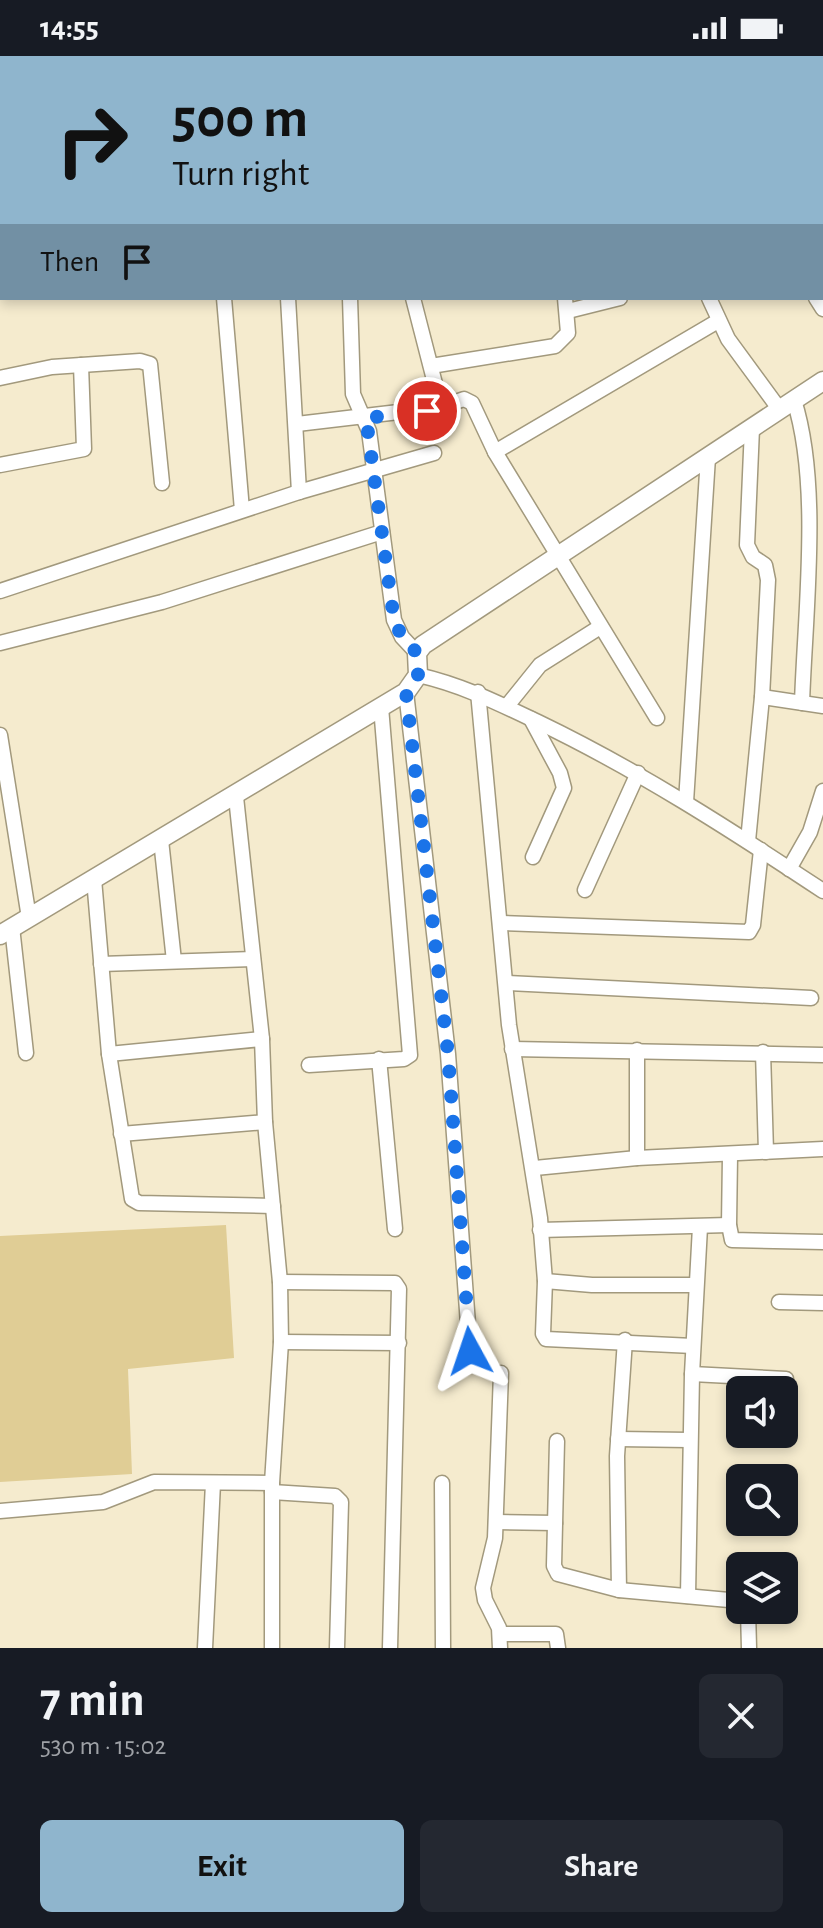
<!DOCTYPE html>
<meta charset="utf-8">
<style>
:root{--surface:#171b24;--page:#242831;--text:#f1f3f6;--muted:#9ea1a6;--accent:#8fb5cd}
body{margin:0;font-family:"Alegreya Sans",sans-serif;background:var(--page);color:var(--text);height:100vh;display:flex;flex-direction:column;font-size:30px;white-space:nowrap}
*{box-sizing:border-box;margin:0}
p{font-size:26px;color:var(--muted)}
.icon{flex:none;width:44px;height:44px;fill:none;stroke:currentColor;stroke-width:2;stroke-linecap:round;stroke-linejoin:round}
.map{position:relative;height:1592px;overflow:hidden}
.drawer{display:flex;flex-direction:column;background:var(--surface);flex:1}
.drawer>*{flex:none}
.top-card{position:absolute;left:0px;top:0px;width:824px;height:244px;box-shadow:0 4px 12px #0003;background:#8fb5cd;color:#111;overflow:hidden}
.fabs{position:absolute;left:726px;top:1320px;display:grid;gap:16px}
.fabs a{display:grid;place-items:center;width:72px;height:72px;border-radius:12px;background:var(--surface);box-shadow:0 4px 12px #0003;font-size:40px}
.pin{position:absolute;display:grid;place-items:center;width:68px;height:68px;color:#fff;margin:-34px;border:4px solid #fff;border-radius:50%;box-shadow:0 2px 8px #0007}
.me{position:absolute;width:88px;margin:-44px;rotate:355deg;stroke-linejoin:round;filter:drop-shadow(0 0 6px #0008)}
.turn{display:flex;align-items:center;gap:28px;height:168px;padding:0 40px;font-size:36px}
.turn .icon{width:104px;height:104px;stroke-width:2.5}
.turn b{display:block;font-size:56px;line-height:68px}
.then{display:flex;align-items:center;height:76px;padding:0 40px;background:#0003;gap:16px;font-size:30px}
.round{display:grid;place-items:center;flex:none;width:84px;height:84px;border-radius:12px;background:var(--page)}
.overview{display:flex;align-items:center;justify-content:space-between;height:136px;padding:0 40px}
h1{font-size:48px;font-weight:600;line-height:60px}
.primary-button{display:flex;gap:16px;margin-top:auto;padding:16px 40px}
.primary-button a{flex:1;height:92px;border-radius:12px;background:var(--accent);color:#111;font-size:32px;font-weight:600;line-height:92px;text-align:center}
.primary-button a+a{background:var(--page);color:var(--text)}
.status{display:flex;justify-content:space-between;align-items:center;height:56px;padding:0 40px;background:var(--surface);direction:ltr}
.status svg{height:22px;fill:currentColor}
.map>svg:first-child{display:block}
.green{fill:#e0cd95}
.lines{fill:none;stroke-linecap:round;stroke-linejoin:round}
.minor-casing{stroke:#a2997d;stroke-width:17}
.tertiary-casing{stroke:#a2997d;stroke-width:21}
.minor{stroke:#fff;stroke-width:14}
.tertiary{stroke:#fff;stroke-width:18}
.route{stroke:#1a73e8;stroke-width:14;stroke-dasharray:0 25.2}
</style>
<div class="status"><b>14:55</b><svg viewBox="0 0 49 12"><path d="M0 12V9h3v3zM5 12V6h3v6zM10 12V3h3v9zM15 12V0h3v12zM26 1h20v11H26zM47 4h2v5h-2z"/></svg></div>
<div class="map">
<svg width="823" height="1592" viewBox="0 0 823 1592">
<rect width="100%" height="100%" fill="#f5ebce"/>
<polygon class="green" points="226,1169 234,1302 128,1313 132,1418 0,1426 0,1180"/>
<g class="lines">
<defs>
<g id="minor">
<polyline points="344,0 344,2"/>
<polyline points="439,0 439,2"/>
<polyline points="621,0 622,2"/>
<polyline points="22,2 22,0"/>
<polyline points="637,2 647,0"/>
<polyline points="822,53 823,52"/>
<polyline points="0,141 2,141"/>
<polyline points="822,147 823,147"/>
<polyline points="822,190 823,189"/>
<polyline points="224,242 242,454"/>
<polyline points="288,242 299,436"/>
<polyline points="350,242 353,338 369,375 394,564 402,581 417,597"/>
<polyline points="413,242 441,351 464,343 472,347 495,396 657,662"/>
<polyline points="709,242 728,283 780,354"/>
<polyline points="816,242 823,253"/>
<polyline points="568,255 620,242"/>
<polyline points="431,310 555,290 568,277 565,242"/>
<polyline points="0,322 52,311 140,305 150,308 162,427"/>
<path d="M 794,344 C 821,429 805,556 802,647"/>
<polyline points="297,368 441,351"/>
<polyline points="495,396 718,265"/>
<polyline points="0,409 84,393 81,309"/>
<polyline points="0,535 299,436 434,397"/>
<polyline points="0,587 162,546 382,476"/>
<path d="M 418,619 C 462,629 498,647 538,666 C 638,714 731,774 823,835"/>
<polyline points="406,636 448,998 470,1295"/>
<polyline points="478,636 509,969 540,1162 545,1225 543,1278 546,1283 693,1290"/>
<polyline points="762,641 823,650"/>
<polyline points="507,650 540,609 600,571"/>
<polyline points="531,663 560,717 564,732 533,801"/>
<polyline points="0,679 29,862"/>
<polyline points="236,741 262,983 265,1066 280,1226 281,1286 272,1427 272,1592"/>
<polyline points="686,746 708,401"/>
<polyline points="161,784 174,905"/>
<polyline points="748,785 762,641 768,524 765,509 753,501 747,489 752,372"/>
<polyline points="789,813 810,776 823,735"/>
<polyline points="94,823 109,998 132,1143 139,1147 273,1150"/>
<polyline points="585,834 638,717"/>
<polyline points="500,867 749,876 753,869 761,794"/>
<polyline points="12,871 26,997"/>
<polyline points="101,908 253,903"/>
<polyline points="506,927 811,942"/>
<polyline points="512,993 823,999"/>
<polyline points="763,996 766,1096"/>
<polyline points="109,998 262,983"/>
<polyline points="379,1003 395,1173"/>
<polyline points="309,1009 404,1003 410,999 381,651"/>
<polyline points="121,1078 265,1066"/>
<polyline points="730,1100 729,1169 732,1184 823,1186"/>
<polyline points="637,1102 637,994"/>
<polyline points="535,1112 637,1102 823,1093"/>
<polyline points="540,1174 729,1169"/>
<polyline points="545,1225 592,1229 696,1229"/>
<polyline points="280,1226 395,1227 399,1233 390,1592"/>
<polyline points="779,1246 823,1247"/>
<polyline points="281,1286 399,1287"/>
<polyline points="692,1318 786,1323"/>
<polyline points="618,1383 689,1384"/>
<polyline points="557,1385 554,1510 558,1518 619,1534 740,1545"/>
<polyline points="442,1427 443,1592"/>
<polyline points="272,1436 335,1440 341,1446 337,1592"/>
<polyline points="0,1455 103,1446 154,1426 272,1427"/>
<polyline points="496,1466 555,1467"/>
<polyline points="619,1534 617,1400 625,1284"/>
<polyline points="688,1540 692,1318 700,1171"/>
<polyline points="748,1554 749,1592"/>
<polyline points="501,1578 556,1578 558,1592"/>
<polyline points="205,1592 213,1427"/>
<polyline points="500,1592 499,1572 485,1544 483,1532 495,1482 501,1317"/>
</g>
<polyline id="tertiary" points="0,879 406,636 418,619 417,597 423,589 823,325"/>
</defs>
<use href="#minor" class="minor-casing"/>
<use href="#tertiary" class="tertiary-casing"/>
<use href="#minor" class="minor"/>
<use href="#tertiary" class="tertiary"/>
</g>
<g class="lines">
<polyline class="route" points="427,355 366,362 394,564 402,581 417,597 418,619 406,636 448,998 470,1295"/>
</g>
</svg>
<div class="fabs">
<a><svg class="icon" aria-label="sound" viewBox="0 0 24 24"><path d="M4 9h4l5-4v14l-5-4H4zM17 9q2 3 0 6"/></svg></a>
<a><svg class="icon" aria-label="search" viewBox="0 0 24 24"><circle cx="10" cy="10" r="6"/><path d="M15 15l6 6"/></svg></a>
<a><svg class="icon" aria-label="layers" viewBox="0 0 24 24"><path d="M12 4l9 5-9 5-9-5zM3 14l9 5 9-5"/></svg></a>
</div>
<div class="pin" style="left:427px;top:355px;background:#d93025"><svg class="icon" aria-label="arrive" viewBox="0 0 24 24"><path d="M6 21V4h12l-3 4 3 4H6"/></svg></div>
<svg class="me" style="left:470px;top:1295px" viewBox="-20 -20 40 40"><path d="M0-17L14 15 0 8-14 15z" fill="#1a73e8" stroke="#fff" stroke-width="4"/></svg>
<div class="top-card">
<div class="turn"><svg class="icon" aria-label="right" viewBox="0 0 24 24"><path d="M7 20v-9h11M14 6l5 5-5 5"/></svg><div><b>500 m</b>Turn right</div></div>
<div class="then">Then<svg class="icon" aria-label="arrive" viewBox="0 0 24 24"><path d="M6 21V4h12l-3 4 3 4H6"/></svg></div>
</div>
</div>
<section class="drawer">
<div class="overview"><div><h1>7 min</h1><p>530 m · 15:02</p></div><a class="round"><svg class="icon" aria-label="close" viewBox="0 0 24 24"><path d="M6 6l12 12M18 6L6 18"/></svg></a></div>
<div class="primary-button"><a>Exit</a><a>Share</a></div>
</section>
